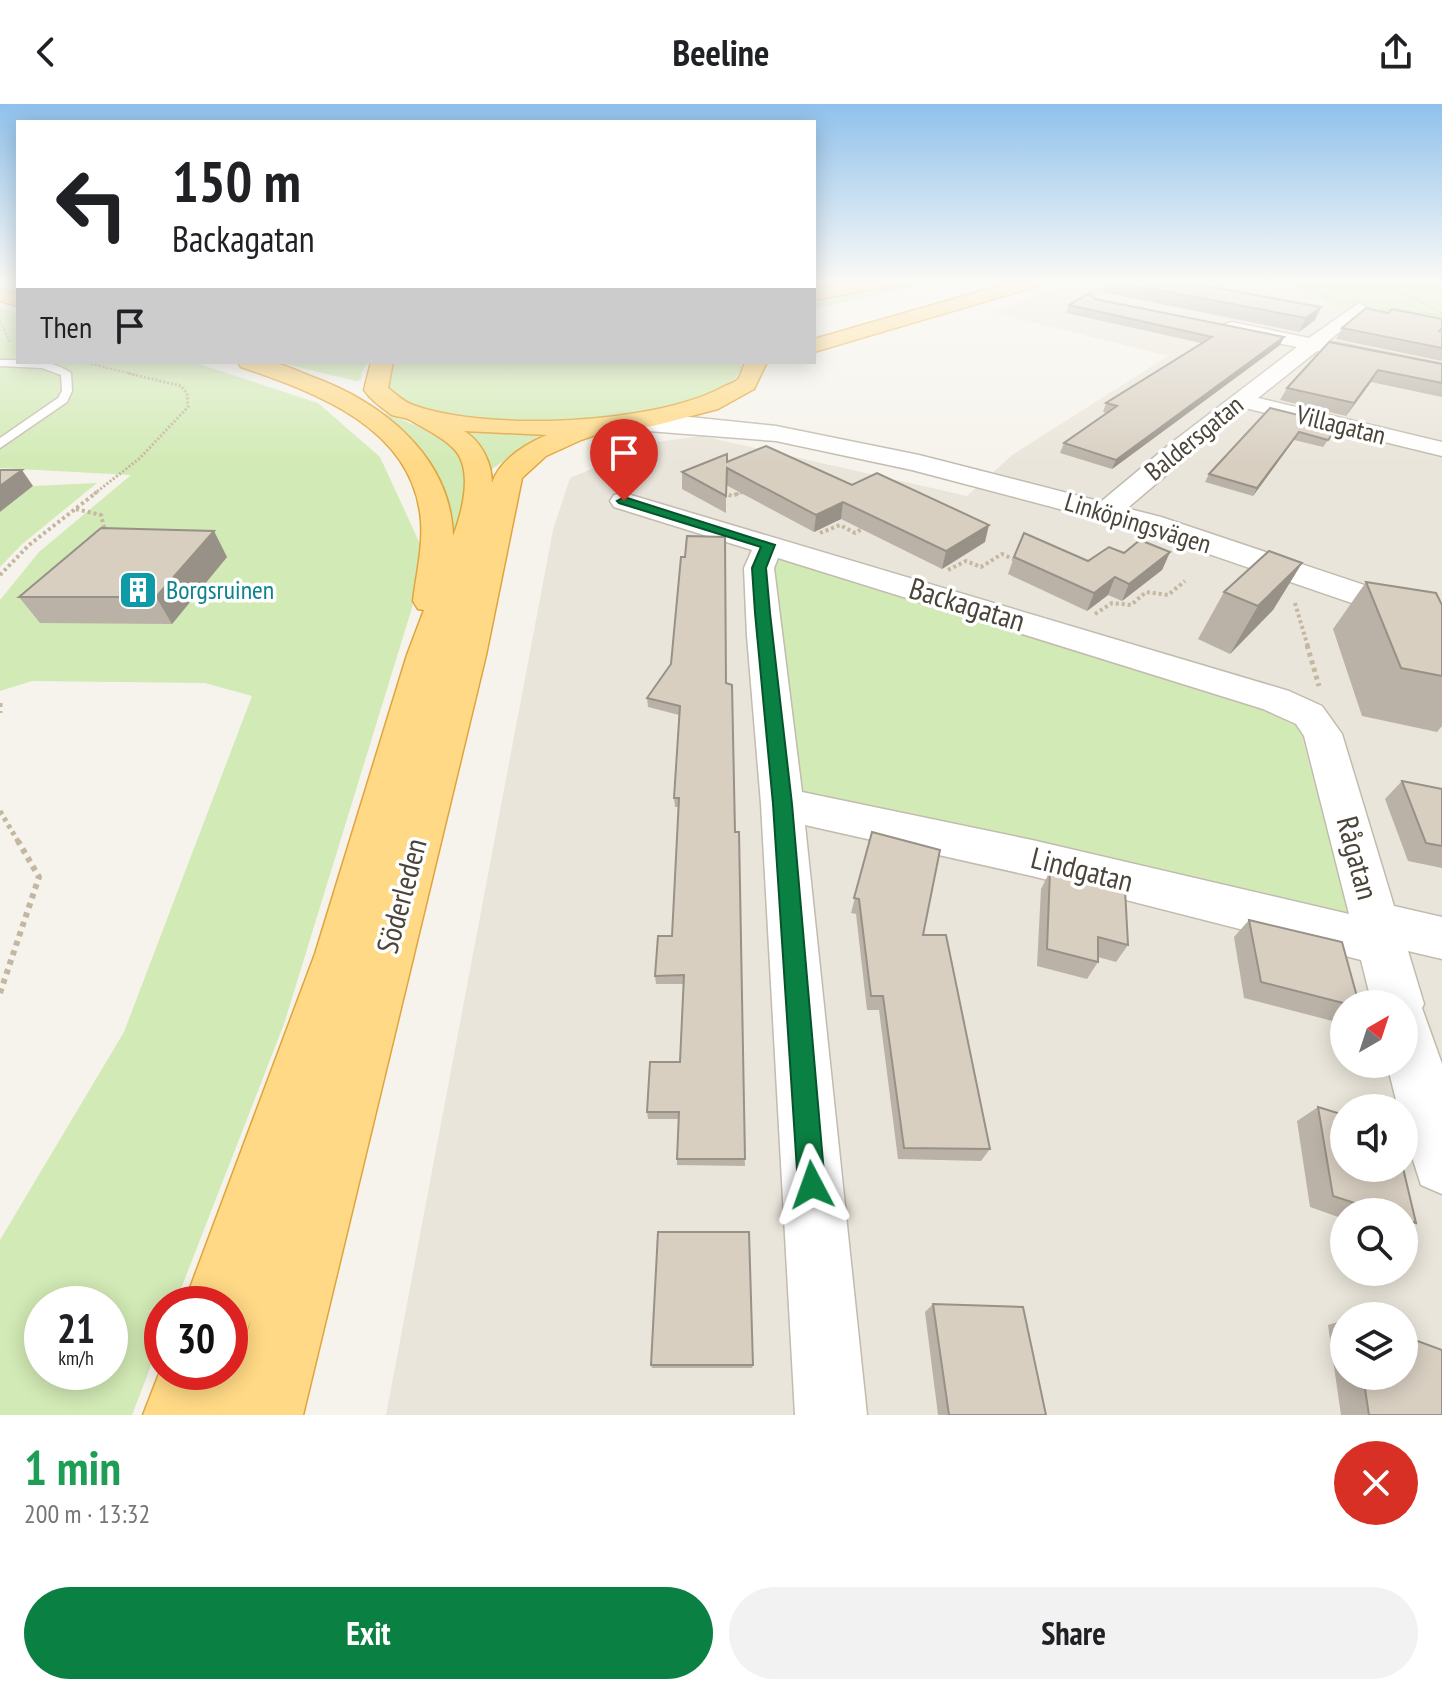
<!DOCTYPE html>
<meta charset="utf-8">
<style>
:root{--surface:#fff;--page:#f2f2f2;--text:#202124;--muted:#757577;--accent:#0b8043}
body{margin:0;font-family:"PT Sans Narrow",sans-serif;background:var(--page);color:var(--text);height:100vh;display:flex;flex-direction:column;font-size:30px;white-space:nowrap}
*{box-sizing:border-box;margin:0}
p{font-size:26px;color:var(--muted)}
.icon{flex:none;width:44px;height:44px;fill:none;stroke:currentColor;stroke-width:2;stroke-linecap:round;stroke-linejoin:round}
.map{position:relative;height:1311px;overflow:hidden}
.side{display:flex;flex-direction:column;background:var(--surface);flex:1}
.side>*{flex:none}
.banner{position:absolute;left:16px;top:16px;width:800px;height:244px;border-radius:0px;box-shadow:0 4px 20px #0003;background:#fff;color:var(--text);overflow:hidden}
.needle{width:52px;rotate:39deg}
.tools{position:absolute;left:1330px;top:886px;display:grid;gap:16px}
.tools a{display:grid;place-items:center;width:88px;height:88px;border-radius:50%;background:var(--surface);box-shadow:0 4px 20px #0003;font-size:40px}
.speed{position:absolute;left:24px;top:1182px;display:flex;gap:16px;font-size:40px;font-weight:700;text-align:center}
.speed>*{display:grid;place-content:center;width:104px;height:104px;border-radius:50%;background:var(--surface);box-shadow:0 4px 20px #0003;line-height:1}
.speed small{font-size:20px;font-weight:400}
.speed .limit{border:12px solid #d22;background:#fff;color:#111}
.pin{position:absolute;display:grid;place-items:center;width:68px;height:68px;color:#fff;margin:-82px -34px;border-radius:50% 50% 50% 0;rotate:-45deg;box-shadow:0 0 8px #0007}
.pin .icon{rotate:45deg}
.me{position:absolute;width:88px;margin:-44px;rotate:356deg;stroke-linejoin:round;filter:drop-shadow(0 0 6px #0008)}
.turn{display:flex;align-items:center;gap:28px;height:168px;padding:0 24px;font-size:36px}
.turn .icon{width:104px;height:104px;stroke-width:2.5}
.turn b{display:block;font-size:56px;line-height:68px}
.then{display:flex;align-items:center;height:76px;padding:0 24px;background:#0003;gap:16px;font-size:30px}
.round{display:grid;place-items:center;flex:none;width:84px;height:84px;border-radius:42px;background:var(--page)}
.overview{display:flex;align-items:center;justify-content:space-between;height:136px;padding:0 24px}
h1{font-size:48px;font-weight:700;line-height:60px;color:#1e9e55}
.primary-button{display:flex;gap:16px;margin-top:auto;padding:16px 24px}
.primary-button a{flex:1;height:92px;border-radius:48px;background:var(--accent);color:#fff;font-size:32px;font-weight:700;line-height:92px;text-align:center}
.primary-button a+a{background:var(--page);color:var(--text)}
header{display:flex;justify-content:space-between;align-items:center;height:104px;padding:0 24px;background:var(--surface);font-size:36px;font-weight:700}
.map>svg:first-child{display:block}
.residential{fill:#eae5da;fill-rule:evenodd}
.green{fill:#d2eab5;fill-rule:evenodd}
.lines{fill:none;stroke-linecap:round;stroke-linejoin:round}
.service-casing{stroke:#c2bbae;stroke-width:3}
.minor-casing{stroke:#c2bbae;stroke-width:3}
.tertiary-casing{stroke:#c2bbae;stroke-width:3}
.trunk-casing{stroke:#e0a43c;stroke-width:3}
.path-far4{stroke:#c4b79f;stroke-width:2;stroke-dasharray:2 2;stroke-linecap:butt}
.path-far3{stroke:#c4b79f;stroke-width:3;stroke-dasharray:2 2;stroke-linecap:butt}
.path-far2{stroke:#c4b79f;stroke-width:4;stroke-dasharray:3 3;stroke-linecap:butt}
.path-far1{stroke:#c4b79f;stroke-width:5;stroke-dasharray:4 4;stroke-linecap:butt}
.path{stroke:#c4b79f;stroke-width:6;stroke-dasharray:5 5;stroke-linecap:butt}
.service{fill:#fff;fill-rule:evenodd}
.minor{fill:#fff;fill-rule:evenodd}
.tertiary{fill:#fff;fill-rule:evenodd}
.trunk{fill:#ffd985;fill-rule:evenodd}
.wall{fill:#bab2a6}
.shaded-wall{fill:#979187}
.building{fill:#d8cfc1;stroke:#979187;stroke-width:2}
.route{fill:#0b8043;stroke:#07532c;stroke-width:2}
.labels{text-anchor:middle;stroke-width:7;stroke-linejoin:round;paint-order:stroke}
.far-street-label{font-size:26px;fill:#4b4439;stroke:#fff}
.far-culture-label{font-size:26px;fill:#0d838f;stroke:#fff;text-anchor:start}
.street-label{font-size:30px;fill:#4b4439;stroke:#fff}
</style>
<header><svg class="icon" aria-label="back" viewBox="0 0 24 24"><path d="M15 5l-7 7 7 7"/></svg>Beeline<svg class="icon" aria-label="share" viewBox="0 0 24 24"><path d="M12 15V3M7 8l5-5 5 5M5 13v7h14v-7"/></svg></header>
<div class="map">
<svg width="1442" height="1311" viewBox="0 0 1442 1311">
<rect width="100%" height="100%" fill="#f6f3ec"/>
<path class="residential" d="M 1075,177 L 1282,177 L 1328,200 L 1442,217 L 1442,1311 L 386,1311 L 553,426 L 570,374 L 656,338 L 702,332 L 967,392 L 1012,351 L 1168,252 L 992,208 ZM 1344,900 L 1404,900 L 1404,960 L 1344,960 ZM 1344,1004 L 1404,1004 L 1404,1064 L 1344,1064 ZM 1344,1108 L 1404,1108 L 1404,1168 L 1344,1168 ZM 1344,1212 L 1404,1212 L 1404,1272 L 1344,1272 Z"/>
<g class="green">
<polygon points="899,177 941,177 814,205 814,193"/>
<polygon points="1286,177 1442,177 1442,218 1340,205"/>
<path d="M 0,204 L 18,209 L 18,258 L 193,258 L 318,299 L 380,353 L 427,455 L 284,920 L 175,1200 L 162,1200 L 162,1233 L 132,1311 L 0,1311 L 0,1136 L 124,928 L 252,592 L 205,579 L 32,577 L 0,587 L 0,496 L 39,448 L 131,371 L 0,364 ZM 42,1200 L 110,1200 L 110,1268 L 42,1268 Z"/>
<polygon points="277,258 368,258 362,267 361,276 356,277"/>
<path d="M 396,258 L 742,258 C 739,327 431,338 393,289 C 389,285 387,278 385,273 Z"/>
<path d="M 385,309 C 430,328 476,338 464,400 C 461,413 461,424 451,433 L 383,312 Z"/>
<polygon points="460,324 553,328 530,338 488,368"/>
<polygon points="97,379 21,441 0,463 0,408 33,382"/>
<polygon points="771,452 1295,607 1350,814 800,690"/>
</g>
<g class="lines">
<defs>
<path id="service" d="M 0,256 C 21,256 52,255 71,269 L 72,287 L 67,298 L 0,344 L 0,334 L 58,294 L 62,287 L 61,271 L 42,264 L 0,262 Z"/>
<g id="minor">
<polygon points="1359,199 1368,204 1365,208 1328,237 1442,260 1442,272 1317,247 1258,294 1442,338 1442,352 1245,304 1117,413 1107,415 1097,413 1093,407 1097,401 1170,340 1297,243 1225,228 1223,224 1225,220 1232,218 1309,234"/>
<path d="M 624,389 L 1289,587 L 1322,602 L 1342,630 L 1394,802 L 1442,813 L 1442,855 L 1408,847 L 1424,900 L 1422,904 L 1442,960 L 1442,1090 L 1421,1081 L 1404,1028 L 1404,1004 L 1398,1004 L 1387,960 L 1404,960 L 1404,900 L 1372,900 L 1361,856 L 1032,772 L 805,721 L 867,1311 L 795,1311 L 761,700 L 747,532 L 744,464 L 752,446 L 614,403 L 610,397 L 614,391 ZM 778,454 L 1263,605 L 1296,620 L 1304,632 L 1349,810 L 1032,736 L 802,688 L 774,464 Z"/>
</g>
<polygon id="tertiary" points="631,312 680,312 776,322 919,351 1161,413 1442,507 1442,530 1139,426 912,366 776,337 622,325 618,320 622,315"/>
<g id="trunk">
<polygon points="858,177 898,177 889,182 814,196 814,184"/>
<polygon points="1016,177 1044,177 1041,181 814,248 814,235"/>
<polygon points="0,185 18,190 18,202 0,197"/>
<path d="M 238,258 C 248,258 259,257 269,258 C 282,259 297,267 310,272 C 380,297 451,351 453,432 C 462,409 475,363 452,343 C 442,333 422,323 410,316 C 405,313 398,313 392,311 C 383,305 370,295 364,286 L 371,258 L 393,258 L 388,284 C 396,290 404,298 413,301 C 486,328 653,320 721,284 C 726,281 734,279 738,275 C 741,271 743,263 745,258 L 767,258 L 754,285 L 718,305 L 653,322 L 607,327 L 581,336 L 546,352 L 522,374 L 486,551 L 303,1311 L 223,1311 L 226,1300 L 223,1311 L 143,1311 L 162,1262 L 162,1268 L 230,1268 L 230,1252 L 236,1267 L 251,1216 L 247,1226 L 230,1233 L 230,1200 L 184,1200 L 315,850 L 407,551 L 424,506 L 418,505 L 413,497 C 416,471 423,444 421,417 C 414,324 317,289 241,263 ZM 464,327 L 547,331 C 526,340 500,355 492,379 C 492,359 481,337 464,327 Z"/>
</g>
</defs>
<use href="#service" class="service-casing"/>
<use href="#minor" class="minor-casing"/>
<use href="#tertiary" class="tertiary-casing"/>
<use href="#trunk" class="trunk-casing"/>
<g class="path-far4">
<polyline points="1294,177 1332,196"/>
<polyline points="1350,177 1411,192 1442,209"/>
<polyline points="1381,205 1442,211"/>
<polyline points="0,218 10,238"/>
<polyline points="83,258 136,271"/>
</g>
<g class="path-far3">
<polyline points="723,389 726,390"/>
<polyline points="94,390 140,354 188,303 187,289 181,282 127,269"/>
<polyline points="737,390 744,387"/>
</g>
<g class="path-far2">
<polyline points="723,389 732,392 742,388"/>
<polyline points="76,405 101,411 105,427"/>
<polyline points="820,429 840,421 855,429 865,423"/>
<polyline points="948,466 966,457 981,463 1002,450 1013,455 1018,452"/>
<polyline points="0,471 29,441 97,388"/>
<polyline points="1295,499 1308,543"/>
<polyline points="1095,510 1112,499 1131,501 1146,488 1168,491 1185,477"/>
</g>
<g class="path-far1">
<polyline points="1307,541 1319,582"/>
<polyline points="0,599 0,609"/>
<polyline points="0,707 19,739"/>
</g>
<polyline class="path" points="0,889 39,773 18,737"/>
<use href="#service" class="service"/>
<use href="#minor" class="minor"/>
<use href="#tertiary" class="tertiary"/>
<use href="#trunk" class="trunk"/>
</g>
<g class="wall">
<polygon points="1105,177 1179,177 1315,216 1299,228 1102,188"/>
<polygon points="1095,195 1280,241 1112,365 1060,349 1064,339 1106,309 1103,308 1106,299 1201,239 1066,209 1069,201"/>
<polygon points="1388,209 1442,215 1442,257 1336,235 1342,224"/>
<polygon points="1329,238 1442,260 1442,293 1371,278 1346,312 1280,296 1287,284"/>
<polygon points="1270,304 1339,321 1323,343 1294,336 1253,392 1205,378 1209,370"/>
<polygon points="727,358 852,381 985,438 942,465 841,415 814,428 726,381 726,409 682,385 682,368"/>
<polygon points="1170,448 1162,466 1122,497 1108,491 1087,507 1008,470 1014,453 1088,457 1124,449"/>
<polygon points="227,453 172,520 40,519 19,493"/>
<polygon points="1302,459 1273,506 1230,550 1198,535 1224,488"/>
<polygon points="1366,478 1442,501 1442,622 1437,628 1362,612 1333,525"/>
<polygon points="726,579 735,728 745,1062 677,1061 678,1015 648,1015 647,1008 680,958 684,880 656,880 655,872 672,832 679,703 675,703 674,694 679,611 648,603 647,594"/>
<polygon points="1402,677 1442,685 1442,764 1408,757 1385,695"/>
<polygon points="872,728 923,831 990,1045 981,1057 898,1055 879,906 867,906 856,810 851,809"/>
<polygon points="1050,767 1128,841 1116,858 1098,853 1098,858 1087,875 1037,862 1041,785"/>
<polygon points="1249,816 1359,900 1344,900 1344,916 1340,919 1244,894 1234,833"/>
<polygon points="1318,1003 1416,1119 1404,1124 1404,1108 1344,1108 1344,1115 1310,1103 1297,1017"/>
<polygon points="933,1200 1046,1311 938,1311 925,1208"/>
<polygon points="1344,1216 1344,1272 1404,1272 1442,1311 1341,1311 1328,1221"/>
<polygon points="651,1261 753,1261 752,1264 652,1264"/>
</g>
<g class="shaded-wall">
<polygon points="1321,203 1315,216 1299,228 1306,214"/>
<polygon points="1284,233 1280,241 1112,365 1116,356"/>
<polygon points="1378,266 1371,278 1346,312 1354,299"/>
<polygon points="1299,328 1294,336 1253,392 1257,384"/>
<polygon points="22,366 33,382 0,408 0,382"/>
<polygon points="843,398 841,415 814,428 816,411"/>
<polygon points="989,421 985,438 942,465 946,447"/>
<polygon points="214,427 227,453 172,520 156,493"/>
<polygon points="1170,448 1162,466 1122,497 1129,480"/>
<polygon points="1302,459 1273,506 1230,550 1258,502"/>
<polygon points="1115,473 1108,491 1087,507 1094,489"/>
</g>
<g class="building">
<polygon points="1110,177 1179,177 1321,203 1306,214"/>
<polygon points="1090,189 1095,195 1284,233 1116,356 1064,339 1117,302 1106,299 1212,233 1069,201"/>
<polygon points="1366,204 1388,209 1392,205 1442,215 1442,224 1439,227 1442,228 1442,244 1342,224"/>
<polygon points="1329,238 1442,260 1442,279 1378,266 1354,299 1287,284"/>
<polygon points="1270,304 1339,321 1328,336 1299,328 1257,384 1209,370"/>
<polygon points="766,342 852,381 877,369 989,421 946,447 843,398 816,411 727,364 726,392 682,368 727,350 727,358"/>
<polygon points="0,366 22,366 0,382"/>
<polygon points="101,424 214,427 156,493 19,493"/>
<polygon points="1024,429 1088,457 1109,443 1124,449 1140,436 1170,448 1129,480 1115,473 1094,489 1014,453"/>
<polygon points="687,432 725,433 726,579 732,581 735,728 739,728 745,1055 677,1055 679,1008 647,1008 650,958 680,958 684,871 655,872 658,832 672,832 679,694 674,694 680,602 647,594 671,560 681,453 685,453"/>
<polygon points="1269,447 1302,459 1258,502 1224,488"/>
<polygon points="1366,478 1436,489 1442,501 1442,572 1401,564"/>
<polygon points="1402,677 1442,685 1442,742 1426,739"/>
<polygon points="872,728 940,746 923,831 946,831 990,1045 904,1044 883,892 871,892 859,795 854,794"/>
<polygon points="1050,767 1125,785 1128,841 1098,833 1098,858 1047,845"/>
<polygon points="1249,816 1342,838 1359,900 1347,900 1261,878"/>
<polygon points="1318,1003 1344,1011 1344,1064 1403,1064 1416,1119 1404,1115 1404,1108 1382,1108 1333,1092"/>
<polygon points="658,1128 749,1128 753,1261 651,1261"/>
<polygon points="933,1200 1023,1203 1046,1311 949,1311"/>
<polygon points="1404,1232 1442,1246 1442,1311 1369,1311 1363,1272 1404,1272"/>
</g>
<linearGradient id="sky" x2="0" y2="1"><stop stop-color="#8fc1ec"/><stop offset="0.49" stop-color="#fbfaf6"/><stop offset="1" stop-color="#fbfaf6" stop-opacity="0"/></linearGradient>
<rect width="1442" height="361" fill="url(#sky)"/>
<polygon class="route" points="624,393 775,441 766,464 770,509 792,700 825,1081 821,1091 812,1095 802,1091 798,1081 773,700 755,509 752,464 761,443 619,399 617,397"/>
<defs>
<symbol id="building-square" viewBox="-11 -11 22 22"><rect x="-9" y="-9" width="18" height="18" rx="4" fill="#0f9aa8" stroke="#fff"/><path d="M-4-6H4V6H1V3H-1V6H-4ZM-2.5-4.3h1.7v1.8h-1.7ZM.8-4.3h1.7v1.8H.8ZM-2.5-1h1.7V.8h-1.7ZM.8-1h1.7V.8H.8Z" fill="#fff"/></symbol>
</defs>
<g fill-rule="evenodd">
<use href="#building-square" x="116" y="464" width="44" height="44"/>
</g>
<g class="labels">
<g class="far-street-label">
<text transform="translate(1341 321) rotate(14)" y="9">Villagatan</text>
<text transform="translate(1194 334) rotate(-39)" y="9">Baldersgatan</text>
<text transform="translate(1138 419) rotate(17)" y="9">Linköpingsvägen</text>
</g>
<g class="far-culture-label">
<text x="166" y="495">Borgsruinen</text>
</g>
<g class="street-label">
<text transform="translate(967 501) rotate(17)" y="10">Backagatan</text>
<text transform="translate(1357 754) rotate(75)" y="10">Rågatan</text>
<text transform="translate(1082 766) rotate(14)" y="10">Lindgatan</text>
<text transform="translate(402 792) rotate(-75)" y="10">Söderleden</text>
</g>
</g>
</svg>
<div class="tools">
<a><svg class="needle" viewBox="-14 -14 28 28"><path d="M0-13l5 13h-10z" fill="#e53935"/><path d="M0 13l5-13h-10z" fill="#757577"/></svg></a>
<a><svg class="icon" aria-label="sound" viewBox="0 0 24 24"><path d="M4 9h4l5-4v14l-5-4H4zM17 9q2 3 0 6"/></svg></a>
<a><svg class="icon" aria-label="search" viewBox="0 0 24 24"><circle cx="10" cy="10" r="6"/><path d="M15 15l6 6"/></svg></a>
<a><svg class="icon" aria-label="layers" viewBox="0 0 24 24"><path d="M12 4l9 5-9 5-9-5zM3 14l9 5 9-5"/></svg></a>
</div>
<div class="speed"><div>21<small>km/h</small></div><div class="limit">30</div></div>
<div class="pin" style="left:624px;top:397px;background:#d93025"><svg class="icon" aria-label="arrive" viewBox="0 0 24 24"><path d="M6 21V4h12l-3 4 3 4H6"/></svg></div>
<svg class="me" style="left:812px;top:1081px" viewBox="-20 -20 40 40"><path d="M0-17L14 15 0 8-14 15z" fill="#0b8043" stroke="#fff" stroke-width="4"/></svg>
<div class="banner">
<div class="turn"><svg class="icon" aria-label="left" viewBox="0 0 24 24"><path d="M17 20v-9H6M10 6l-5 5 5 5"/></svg><div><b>150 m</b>Backagatan</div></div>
<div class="then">Then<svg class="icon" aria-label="arrive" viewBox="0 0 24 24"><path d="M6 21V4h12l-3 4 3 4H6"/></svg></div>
</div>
</div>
<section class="side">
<div class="overview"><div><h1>1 min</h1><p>200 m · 13:32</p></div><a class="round" style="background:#d93025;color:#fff"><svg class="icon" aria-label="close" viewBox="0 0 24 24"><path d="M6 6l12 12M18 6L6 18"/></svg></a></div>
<div class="primary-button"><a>Exit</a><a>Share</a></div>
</section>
